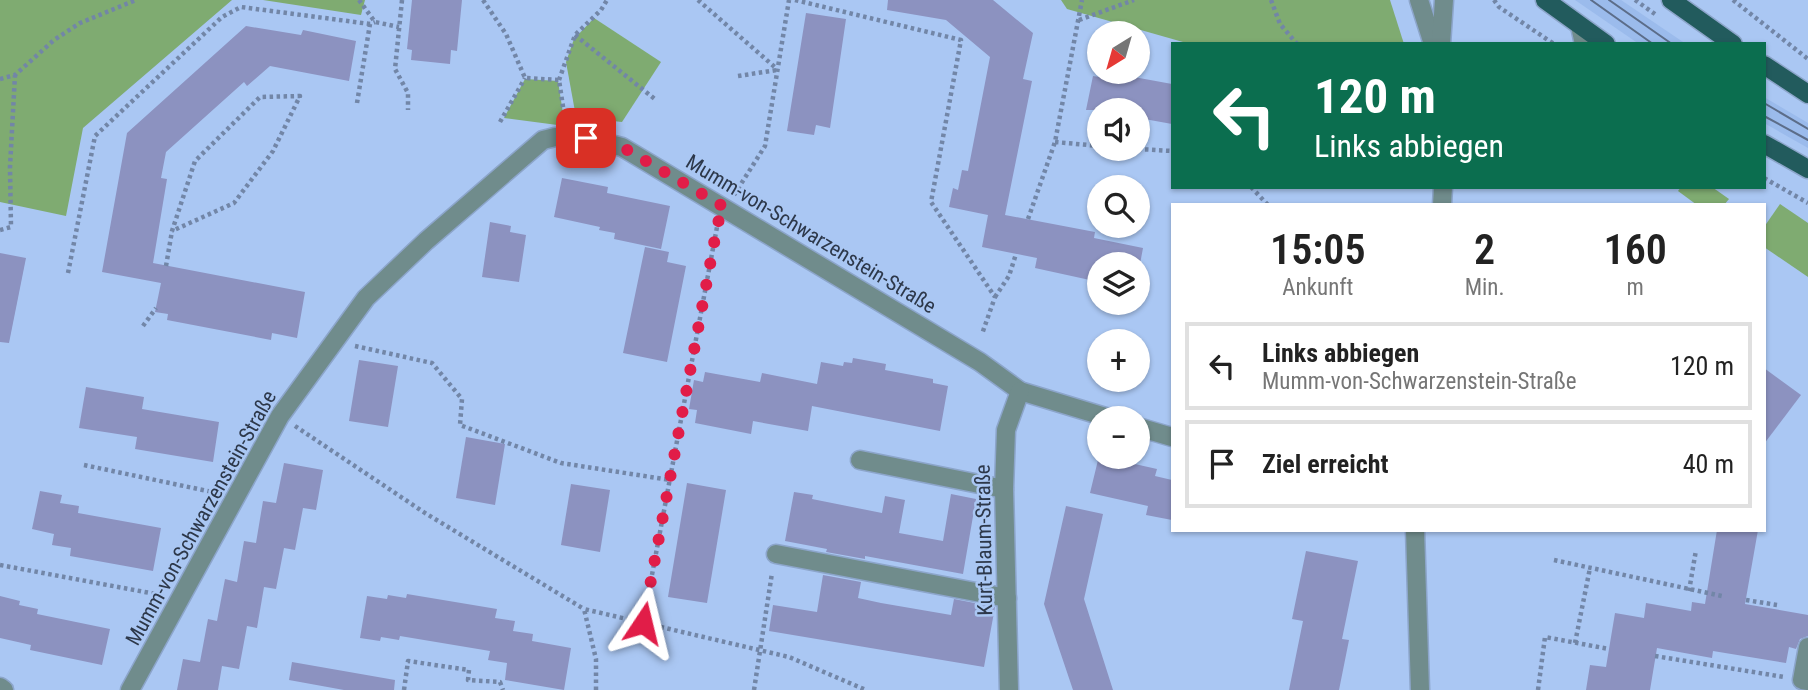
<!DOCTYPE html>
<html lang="de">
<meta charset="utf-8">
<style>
:root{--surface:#fff;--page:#f2f2f2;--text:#222;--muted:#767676;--line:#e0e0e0}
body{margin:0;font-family:"Roboto Condensed",sans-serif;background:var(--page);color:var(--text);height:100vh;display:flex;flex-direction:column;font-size:26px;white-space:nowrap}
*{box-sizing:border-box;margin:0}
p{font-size:23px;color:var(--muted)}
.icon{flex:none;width:38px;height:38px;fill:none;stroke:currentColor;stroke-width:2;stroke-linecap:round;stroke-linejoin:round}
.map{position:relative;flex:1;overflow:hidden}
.details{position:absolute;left:1171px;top:203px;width:595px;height:329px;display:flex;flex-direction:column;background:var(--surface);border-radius:0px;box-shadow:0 2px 5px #0004}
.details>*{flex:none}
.hud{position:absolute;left:1171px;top:42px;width:595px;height:147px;border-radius:0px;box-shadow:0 2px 5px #0004;background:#0b6e4f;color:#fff;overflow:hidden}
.needle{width:46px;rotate:217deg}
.tools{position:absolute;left:1087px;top:21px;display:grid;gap:14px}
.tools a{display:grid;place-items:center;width:63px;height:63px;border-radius:50%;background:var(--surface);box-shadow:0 2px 5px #0004;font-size:35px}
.pin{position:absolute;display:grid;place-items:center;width:60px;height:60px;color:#fff;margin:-30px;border-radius:14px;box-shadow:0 4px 10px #0006}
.me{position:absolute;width:77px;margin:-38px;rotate:10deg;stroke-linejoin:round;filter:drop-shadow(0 0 5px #0008)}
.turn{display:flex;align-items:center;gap:24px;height:147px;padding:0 28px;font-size:32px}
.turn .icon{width:91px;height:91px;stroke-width:2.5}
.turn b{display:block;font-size:49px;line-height:60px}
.eta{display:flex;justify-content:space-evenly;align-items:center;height:119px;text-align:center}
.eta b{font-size:42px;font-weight:600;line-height:49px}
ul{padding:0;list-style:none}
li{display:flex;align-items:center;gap:21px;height:88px;margin:0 14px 10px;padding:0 14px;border:4px solid var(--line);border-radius:0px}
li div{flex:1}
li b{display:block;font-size:26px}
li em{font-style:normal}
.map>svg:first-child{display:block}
.built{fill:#9bbbec}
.green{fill:#7fab71}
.building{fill:#8c92c0}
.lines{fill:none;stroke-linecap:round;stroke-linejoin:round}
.minor-casing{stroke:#8ca5ca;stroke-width:21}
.major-casing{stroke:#8ca5ca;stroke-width:21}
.path{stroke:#7286a7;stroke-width:4.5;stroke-dasharray:3.5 3.5;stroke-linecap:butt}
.minor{stroke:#708c8c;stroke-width:18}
.major{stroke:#225b5d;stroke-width:18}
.tram{stroke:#5c6d89;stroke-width:2}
.route{stroke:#e11d48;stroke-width:12;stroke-dasharray:0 21.6}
.labels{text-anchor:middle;stroke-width:5;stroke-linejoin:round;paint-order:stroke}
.street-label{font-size:21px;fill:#2d384a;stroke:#aac7f3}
</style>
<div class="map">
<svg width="1808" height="690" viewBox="0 0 1808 690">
<rect width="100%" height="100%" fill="#aac7f3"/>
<g class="built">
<polygon points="1575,0 1621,0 1686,44 1639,44"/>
<polygon points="1764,97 1808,123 1808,148 1764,123"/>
</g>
<g class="green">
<polygon points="0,0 232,0 83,128 66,216 0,202"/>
<polygon points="263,0 365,0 361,15"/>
<polygon points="1061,0 1390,0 1404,44 1190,44 1067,9"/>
<polygon points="594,18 661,62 622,122 576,117 566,62 574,39"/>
<polygon points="525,79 558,81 565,126 504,118"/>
<polygon points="1681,187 1712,187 1729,199 1724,205 1697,205 1678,191"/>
<polygon points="1780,204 1808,223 1808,277 1764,247 1764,227"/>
</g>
<g class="building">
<polygon points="412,0 462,0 457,51 451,50 450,64 411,60 412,50 407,49"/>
<polygon points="888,0 993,0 1033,33 1023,79 1032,81 1005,215 1095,232 1094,238 1143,248 1140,264 1099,264 1099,282 1035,268 1037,258 982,247 988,215 949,207 953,188 958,190 962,170 968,171 990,57 946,20 887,10"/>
<polygon points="806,13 846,19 830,128 816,125 814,135 787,131"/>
<polygon points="246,26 301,35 303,30 356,41 349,81 270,66 247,86 244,82 166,152 161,178 167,179 153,263 305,292 297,338 272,333 271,340 167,320 168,314 155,312 161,283 102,272 127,133"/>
<polygon points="1112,73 1172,84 1172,124 1139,118 1141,110 1086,110 1093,76 1111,79"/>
<polygon points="562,178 608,187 607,193 670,206 661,249 614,239 615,233 599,230 600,227 554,217"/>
<polygon points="490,222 511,226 510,232 526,235 519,282 482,277"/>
<polygon points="645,247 669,252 667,262 686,266 667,362 623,353"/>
<polygon points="0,253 26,258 9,343 0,342"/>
<polygon points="853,358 886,364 885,370 933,379 933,383 948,386 940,431 812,406 808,431 753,421 751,434 695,423 697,410 689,409 694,380 703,382 705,372 760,382 762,373 817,384 821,362 843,366 844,362 852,363"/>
<polygon points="359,360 398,366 388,427 349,421"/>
<polygon points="1764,368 1801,395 1764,444"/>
<polygon points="86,387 144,397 142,409 219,422 213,462 135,449 137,437 79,428"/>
<polygon points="466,437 505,444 495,505 456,498"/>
<polygon points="1099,456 1157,469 1155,476 1172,480 1172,520 1146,515 1148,506 1090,493"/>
<polygon points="284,463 323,470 316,510 303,508 295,550 284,548 276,589 264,587 257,628 247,626 239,669 222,666 218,690 177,690 183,659 200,662 208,619 217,621 225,579 237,582 244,541 256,543 263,501 276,503"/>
<polygon points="687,483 726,490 707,603 668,597"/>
<polygon points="571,484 610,490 600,552 561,545"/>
<polygon points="40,491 62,495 60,503 79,506 78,513 161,528 153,571 70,556 71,548 52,545 54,534 32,529"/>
<polygon points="794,492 813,495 812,499 882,513 885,496 905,500 899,533 943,541 951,494 976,499 963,574 865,556 865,559 826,552 827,549 785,541"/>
<polygon points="1066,506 1103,514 1084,599 1113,690 1073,690 1044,604"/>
<polygon points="1717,530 1758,530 1745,604 1808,615 1808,636 1800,639 1796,649 1789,647 1786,663 1713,651 1712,658 1657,648 1650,690 1586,690 1590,665 1606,667 1615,613 1644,618 1646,603 1691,611 1692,602 1705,604"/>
<polygon points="1306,551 1358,561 1342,639 1349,640 1339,690 1289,690 1303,621 1292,619"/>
<polygon points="823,575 861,582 858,598 881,603 951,615 954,599 995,607 984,667 769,631 773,605 817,612"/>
<polygon points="407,594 497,609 495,618 515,621 513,631 533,634 532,641 571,648 564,690 505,680 507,663 488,660 490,651 400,636 399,640 381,637 380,641 360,638 367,596 387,599 388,595 406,598"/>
<polygon points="0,596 20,601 19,605 38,609 37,614 110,629 102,665 30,650 31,645 0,638"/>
<polygon points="292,662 395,680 394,690 344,690 289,680"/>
</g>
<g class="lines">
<defs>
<g id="minor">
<polyline points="1419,0 1433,44"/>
<polyline points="1580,26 1584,44"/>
<polyline points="1441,44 1444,0"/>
<polyline points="1442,205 1443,187"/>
<polyline points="1138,427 1172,437"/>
<polyline points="860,460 1004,489"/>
<polyline points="1415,530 1420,690"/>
<polyline points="776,554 1007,598"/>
<polyline points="1808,647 1802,680 1808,681"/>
<polyline points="0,687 4,690"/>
<polyline points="130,690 280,416 366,298 426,241 543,140 555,137 586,138 622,147 980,362 1020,391 1109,418"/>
<polyline points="1009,690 1004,489 1006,430 1020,391"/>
</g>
<g id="major">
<polyline points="1545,0 1606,44"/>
<polyline points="1671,0 1733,44"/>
<polyline points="1764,65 1808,94"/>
<polyline points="1764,144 1808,169"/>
</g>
</defs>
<use href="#minor" class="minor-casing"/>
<use href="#major" class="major-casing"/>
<g class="path">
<polyline points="359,0 375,22 399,27"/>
<polyline points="402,0 395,69 408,93 408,110"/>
<polyline points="483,0 506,34 525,78 559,80 565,120"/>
<polyline points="698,0 777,69"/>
<polyline points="795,0 961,40 931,202 995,297 982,334"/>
<polyline points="1271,0 1280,24 1297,44"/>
<polyline points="1494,0 1499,7 1554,44"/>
<polyline points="1635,0 1655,14"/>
<polyline points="1733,0 1808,59"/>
<polyline points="1079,20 1134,0"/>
<polyline points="575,35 656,100"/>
<polyline points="738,76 777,70"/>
<polyline points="0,79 15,75 54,40 80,23 136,0"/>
<polyline points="559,80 575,35 601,10 607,0"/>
<polyline points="357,103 370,24 375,22"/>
<polyline points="500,122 525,78"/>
<polyline points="1055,142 1099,146"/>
<polyline points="1138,149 1172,151"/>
<polyline points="1764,178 1808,203"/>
<polyline points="1251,187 1268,205"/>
<polyline points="734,195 765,146 789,0"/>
<polyline points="1028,219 1055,142 1082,0"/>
<polyline points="0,230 11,227 10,167 15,75"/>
<polyline points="166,266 172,231 195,161 260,97 300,96 273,151 234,203 172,231"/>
<polyline points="68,273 95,136 222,17 241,7 370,24"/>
<polyline points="995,297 1009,276 1016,254"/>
<polyline points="143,326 156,308"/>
<polyline points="355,346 432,363 462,399 460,425 561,463 670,480"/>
<polyline points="295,426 425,513 584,609"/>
<polyline points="84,465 217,493"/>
<polyline points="1554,560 1722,596"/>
<polyline points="0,565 161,595"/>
<polyline points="1689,591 1696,550"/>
<polyline points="1746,600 1777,605"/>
<polyline points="643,623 717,227"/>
<polyline points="1575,643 1590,568"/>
<polyline points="1655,656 1784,677"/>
<polyline points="404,690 408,661 469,670 468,680 500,682 503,690"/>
<polyline points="596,690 596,659 584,609 789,657 866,690"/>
<polyline points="754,690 772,573"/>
<polyline points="1538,690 1545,637 1609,649"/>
</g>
<use href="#minor" class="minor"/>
<use href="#major" class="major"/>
<g class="tram">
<polyline points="1591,0 1653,44"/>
<polyline points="1609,0 1672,44"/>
<polyline points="1764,103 1808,129"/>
<polyline points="1764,116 1808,140"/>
</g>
</g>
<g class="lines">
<polyline class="route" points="586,138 622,147 726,208 718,222 643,623"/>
</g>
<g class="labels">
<g class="street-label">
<text transform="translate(811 234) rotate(31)" y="7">Mumm-von-Schwarzenstein-Straße</text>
<text transform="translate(201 518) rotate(-61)" y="7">Mumm-von-Schwarzenstein-Straße</text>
<text transform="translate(984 540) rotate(-91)" y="7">Kurt-Blaum-Straße</text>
</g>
</g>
</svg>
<div class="tools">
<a><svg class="needle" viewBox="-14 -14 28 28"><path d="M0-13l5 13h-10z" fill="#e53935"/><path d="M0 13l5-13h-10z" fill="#767676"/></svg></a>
<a><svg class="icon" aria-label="sound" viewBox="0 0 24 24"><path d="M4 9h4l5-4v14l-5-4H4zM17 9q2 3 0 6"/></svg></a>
<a><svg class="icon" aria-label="search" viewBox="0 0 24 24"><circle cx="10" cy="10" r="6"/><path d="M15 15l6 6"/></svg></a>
<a><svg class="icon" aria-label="layers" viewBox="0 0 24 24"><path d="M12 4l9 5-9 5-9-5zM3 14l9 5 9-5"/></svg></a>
<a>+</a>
<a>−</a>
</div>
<div class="pin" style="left:586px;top:138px;background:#d93025"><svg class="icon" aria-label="arrive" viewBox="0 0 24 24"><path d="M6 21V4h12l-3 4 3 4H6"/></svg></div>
<svg class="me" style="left:643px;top:623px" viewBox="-20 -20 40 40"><path d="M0-17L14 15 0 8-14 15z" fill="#e11d48" stroke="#fff" stroke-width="4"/></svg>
<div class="hud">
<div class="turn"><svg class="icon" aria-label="left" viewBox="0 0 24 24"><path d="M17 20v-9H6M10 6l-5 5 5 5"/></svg><div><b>120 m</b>Links abbiegen</div></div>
</div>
<section class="details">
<div class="eta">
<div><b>15:05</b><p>Ankunft</p></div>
<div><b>2</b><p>Min.</p></div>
<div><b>160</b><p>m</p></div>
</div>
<ul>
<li><svg class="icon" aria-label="left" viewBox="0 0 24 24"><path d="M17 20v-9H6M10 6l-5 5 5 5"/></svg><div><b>Links abbiegen</b><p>Mumm-von-Schwarzenstein-Straße</p></div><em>120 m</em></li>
<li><svg class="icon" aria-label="arrive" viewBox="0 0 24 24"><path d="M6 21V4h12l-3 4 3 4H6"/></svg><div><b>Ziel erreicht</b></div><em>40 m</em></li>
</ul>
</section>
</div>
